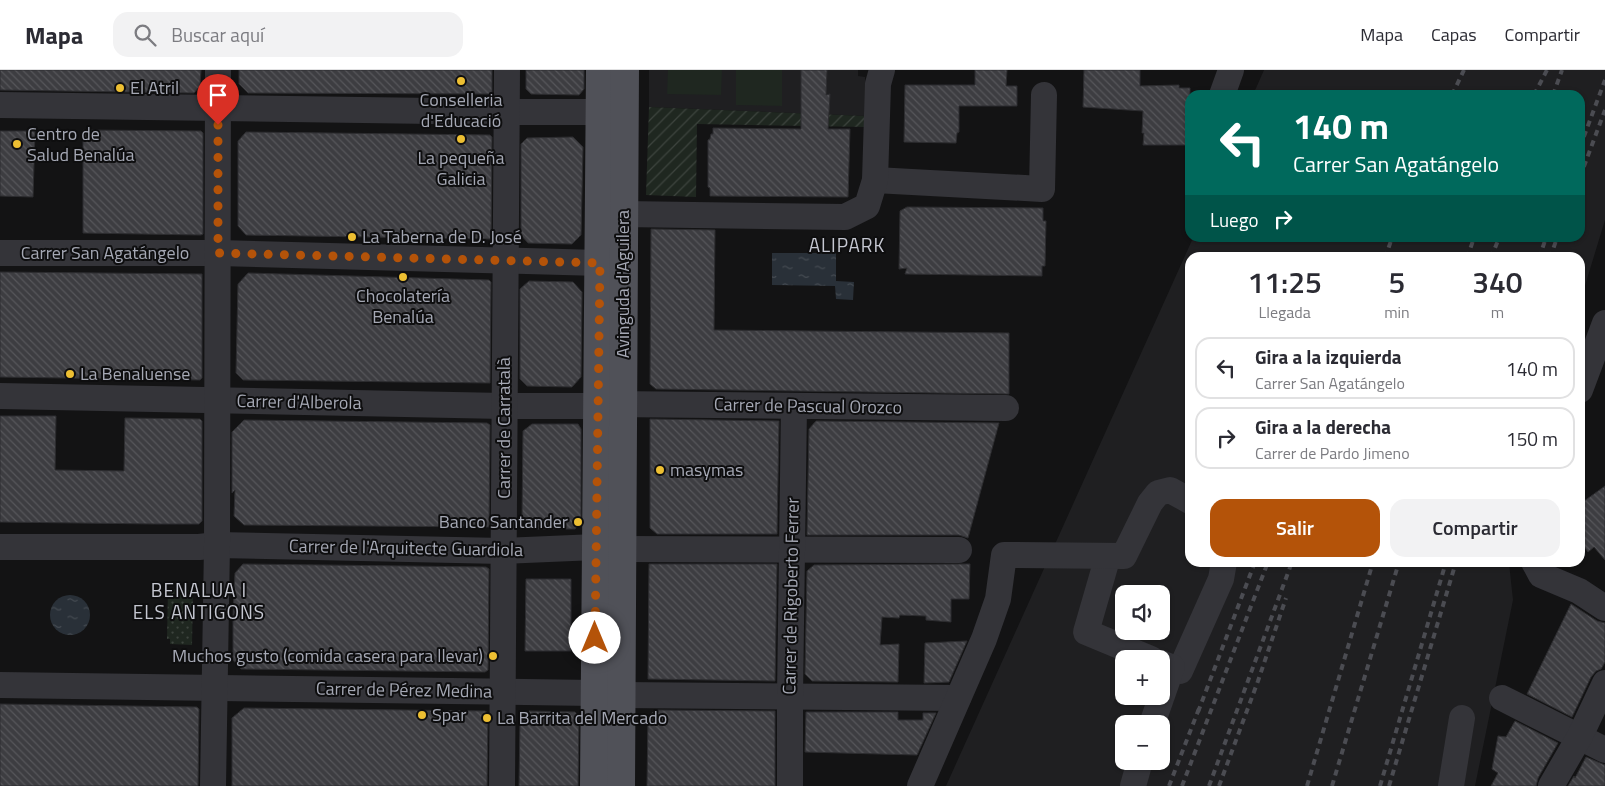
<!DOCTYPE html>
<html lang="es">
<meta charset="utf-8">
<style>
:root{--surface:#fff;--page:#f2f2f3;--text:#2b2b33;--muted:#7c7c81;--line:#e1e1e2;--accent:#b45309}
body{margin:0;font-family:"Titillium Web",sans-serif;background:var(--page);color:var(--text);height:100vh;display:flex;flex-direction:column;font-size:19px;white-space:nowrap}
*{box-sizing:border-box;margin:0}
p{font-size:16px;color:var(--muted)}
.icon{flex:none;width:28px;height:28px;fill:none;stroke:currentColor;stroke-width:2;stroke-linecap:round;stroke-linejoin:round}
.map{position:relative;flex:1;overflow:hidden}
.panel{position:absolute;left:1185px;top:182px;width:400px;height:315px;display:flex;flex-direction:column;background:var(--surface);border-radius:15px;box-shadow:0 1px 4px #0004}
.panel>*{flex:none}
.top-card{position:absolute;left:1185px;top:20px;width:400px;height:152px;border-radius:15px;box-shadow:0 1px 4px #0004;background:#00695c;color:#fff;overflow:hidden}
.buttons{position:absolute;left:1115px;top:515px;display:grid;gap:10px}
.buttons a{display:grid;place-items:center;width:55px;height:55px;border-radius:10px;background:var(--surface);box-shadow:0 1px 4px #0004;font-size:25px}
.pin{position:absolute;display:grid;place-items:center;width:42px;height:42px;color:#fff;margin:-51px -21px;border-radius:50% 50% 50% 0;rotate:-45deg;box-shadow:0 0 5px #0007}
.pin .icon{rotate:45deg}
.me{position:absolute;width:55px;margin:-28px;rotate:0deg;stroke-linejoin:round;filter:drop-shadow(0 0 4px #0008)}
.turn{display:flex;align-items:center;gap:18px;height:105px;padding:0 25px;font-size:22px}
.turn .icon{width:65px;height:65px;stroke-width:2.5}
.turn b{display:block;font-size:35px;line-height:42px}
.then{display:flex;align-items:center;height:48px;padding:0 25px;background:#0003;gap:10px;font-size:19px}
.eta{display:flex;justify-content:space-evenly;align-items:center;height:85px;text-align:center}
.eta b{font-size:30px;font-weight:600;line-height:35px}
.primary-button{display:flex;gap:10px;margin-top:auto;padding:10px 25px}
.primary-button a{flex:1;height:58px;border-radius:15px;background:var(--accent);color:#fff;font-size:20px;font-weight:600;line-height:58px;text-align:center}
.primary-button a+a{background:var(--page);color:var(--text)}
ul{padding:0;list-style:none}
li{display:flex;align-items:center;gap:15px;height:62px;margin:0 10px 8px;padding:0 15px;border:2px solid var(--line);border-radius:15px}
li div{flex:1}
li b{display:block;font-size:19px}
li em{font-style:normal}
header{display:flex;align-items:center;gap:30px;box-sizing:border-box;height:70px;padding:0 25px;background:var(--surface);border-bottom:1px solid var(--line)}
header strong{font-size:24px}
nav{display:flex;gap:28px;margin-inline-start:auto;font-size:18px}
.search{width:350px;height:45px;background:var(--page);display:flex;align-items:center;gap:12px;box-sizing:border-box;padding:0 18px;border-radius:15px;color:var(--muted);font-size:19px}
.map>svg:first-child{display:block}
.built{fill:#1f1f21;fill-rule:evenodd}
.park{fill:url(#park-dots)}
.garden{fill:url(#garden-furrows)}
.pitch{fill:#1f2720}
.water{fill:url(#water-ripples)}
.building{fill:url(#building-back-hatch);stroke:#2d2d30}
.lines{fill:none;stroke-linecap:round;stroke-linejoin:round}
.minor{stroke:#343439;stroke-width:26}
.major{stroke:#505158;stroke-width:28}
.rail{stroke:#4b4c52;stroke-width:4;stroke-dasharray:6 5;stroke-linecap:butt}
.route{stroke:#b45309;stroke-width:9;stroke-dasharray:0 16.2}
.poi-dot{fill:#edbf32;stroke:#0e0e0f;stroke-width:2}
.labels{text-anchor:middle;stroke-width:4;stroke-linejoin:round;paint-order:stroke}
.poi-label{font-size:18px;fill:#a5a8b4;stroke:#0e0e0f;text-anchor:start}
.street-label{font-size:18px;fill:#a5a8b4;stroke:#0e0e0f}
.neighbourhood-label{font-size:19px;letter-spacing:1px;fill:#c5c7d1;stroke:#0e0e0f}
</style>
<header>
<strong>Mapa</strong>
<div class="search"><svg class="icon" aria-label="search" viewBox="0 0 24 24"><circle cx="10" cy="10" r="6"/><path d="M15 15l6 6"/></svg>Buscar aquí</div>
<nav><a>Mapa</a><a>Capas</a><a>Compartir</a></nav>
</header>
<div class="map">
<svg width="1605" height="716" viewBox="0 0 1605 716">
<defs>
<pattern id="park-dots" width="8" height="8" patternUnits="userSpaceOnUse" patternTransform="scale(1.25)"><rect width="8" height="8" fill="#1f2720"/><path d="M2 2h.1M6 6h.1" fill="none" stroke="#3d443e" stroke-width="1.8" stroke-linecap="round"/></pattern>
<pattern id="garden-furrows" width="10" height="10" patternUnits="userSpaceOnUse" patternTransform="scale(1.25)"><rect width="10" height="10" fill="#1f2720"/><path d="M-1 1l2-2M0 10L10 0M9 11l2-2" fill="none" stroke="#3d443e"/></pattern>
<pattern id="water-ripples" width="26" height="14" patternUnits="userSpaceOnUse" patternTransform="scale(1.25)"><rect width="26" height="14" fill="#293038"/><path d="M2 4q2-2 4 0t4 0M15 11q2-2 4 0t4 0" fill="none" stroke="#454b52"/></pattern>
<pattern id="building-back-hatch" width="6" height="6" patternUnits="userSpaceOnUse" patternTransform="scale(1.25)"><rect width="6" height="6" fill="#3d3d41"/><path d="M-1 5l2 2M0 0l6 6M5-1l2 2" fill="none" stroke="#56565a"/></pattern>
</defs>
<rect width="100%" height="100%" fill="#131314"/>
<g class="built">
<polygon points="649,0 858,0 858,6 865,7 865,14 869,14 866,46 649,37"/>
<path d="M 1264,0 L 1605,0 L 1605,150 L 1580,232 L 1580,188 L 1190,188 L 1190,492 L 1509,493 L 1513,530 L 1475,716 L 946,716 L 1193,168 L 1580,168 L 1580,25 L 1253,25 ZM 1124,524 L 1161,524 L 1161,561 L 1124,561 ZM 1124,589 L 1161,589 L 1161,626 L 1124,626 ZM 1124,654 L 1161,654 L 1161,691 L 1124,691 Z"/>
</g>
<polygon class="park" points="168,519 193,520 192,575 170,574 170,569 167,569"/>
<polygon class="garden" points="649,37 866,46 866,57 697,54 696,127 646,125"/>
<g class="pitch">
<polygon points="668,0 722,0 721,25 667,24"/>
<polygon points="736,0 782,0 782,36 736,35"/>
</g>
<g class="water">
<polygon points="772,183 836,183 836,211 854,212 853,230 836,229 835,216 772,215"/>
<circle cx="70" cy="545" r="20"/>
</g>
<g class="building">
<polygon points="0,0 201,0 200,16 194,23 0,20"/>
<polygon points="239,0 492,0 492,24 248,23 239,14"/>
<polygon points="526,0 584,0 584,19 579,25 531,24 526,19"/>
<polygon points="801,0 827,0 826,25 830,24 828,59 850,59 848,127 710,126 710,118 708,117 708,70 710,69 711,64 713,64 713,58 801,59"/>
<polygon points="975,0 1007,0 1006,16 1017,16 1017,36 959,36 959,62 957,63 956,73 904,72 905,15 975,15"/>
<polygon points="1084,0 1140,0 1140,16 1179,15 1179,18 1190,18 1190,75 1143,75 1144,63 1142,63 1143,41 1083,37"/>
<polygon points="83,60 201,61 203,63 203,164 201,165 83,163"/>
<polygon points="0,61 35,61 33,127 0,126"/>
<polygon points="246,62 490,65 492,67 491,169 246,165 238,156 238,71"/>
<polygon points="573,67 583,77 581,165 572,174 528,173 521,165 521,74 527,68"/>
<polygon points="907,137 1043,138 1043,151 1046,151 1045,196 1042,196 1042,206 905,204 907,198 899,199 900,141"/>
<polygon points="651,159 715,160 714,260 1009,263 1009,324 656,319 650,314"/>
<polygon points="0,202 202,204 202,308 200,310 0,307"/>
<polygon points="248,203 489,210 491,212 490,313 243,310 236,303 238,214"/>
<polygon points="529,211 573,212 582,222 581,307 572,317 527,316 520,309 520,219"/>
<polygon points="0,346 56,346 55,400 124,401 125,348 200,349 202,351 202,451 199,454 156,454 0,452"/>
<polygon points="650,349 779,351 777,464 657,464 650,458"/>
<polygon points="244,350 487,353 490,355 489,457 244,455 234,446 235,420 232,423 232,362"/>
<polygon points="816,351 999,353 968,468 959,465 807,465 809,359"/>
<polygon points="532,354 578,354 581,359 581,453 575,459 531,459 522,449 523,361"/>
<polygon points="1605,416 1605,490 1594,477 1588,482 1580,471 1580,434"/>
<polygon points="243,494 486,497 489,499 488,600 485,602 241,599 233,590 233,546 235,503"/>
<polygon points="649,494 777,494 775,611 648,609"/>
<polygon points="964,494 970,494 969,529 951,529 951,552 926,550 926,546 900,545 899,548 882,547 880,575 899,574 898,612 812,611 805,604 807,501 814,495"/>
<polygon points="526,509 571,509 571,581 525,581"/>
<polygon points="1571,534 1597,551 1605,553 1605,592 1601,599 1596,601 1591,607 1572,647 1527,624"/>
<polygon points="967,571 949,612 924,613 925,573"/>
<polygon points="0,634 197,637 199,639 198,716 0,716"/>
<polygon points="244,638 485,641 488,643 487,716 232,716 232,648"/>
<polygon points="655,640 775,641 775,716 647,716 648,647"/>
<polygon points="529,641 575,642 579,647 578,716 519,716 520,651"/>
<polygon points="806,642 898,642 898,650 923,650 923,643 936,643 917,685 805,682"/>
<polygon points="1515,651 1558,673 1538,708 1536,716 1491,716 1498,703 1492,699 1498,666 1506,667"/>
<polygon points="1586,687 1605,695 1605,716 1568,716 1574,706 1575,708"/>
</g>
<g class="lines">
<g class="minor">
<polyline points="1222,25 1231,0"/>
<polyline points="0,35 506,42 600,42"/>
<polyline points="875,110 1042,119 1044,25"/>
<polyline points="608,157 623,144 845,147 867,136 875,110 878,14 882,0"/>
<polyline points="0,183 218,183 600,193 609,198 611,207"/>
<polyline points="1580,320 1605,253"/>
<polyline points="0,326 504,336 598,336"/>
<polyline points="611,334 1006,338"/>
<polyline points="0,477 199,477 217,475 503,481 596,477"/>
<polyline points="622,479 959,480"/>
<polyline points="1108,486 1086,562 1151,589"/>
<polyline points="1534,492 1541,505 1579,521 1605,538"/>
<polyline points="1161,593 1180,601 1221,509 1224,492"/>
<polyline points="0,615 594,623"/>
<polyline points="621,625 958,628"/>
<polyline points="1502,628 1605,680"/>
<polyline points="1152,654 1172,597"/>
<polyline points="213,716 217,475 218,0"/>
<polyline points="502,716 507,0"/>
<polyline points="790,716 790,626 794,336"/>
<polyline points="920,716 984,569 998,529 1004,485 1124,486 1150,433 1158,423 1170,420 1190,431"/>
<polyline points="1133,716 1140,691"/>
<polyline points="1451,716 1462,648"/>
<polyline points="1551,716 1580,666 1605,613"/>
</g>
<g class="major">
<polyline points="594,716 600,0"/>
<polyline points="621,716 625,0"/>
</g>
<g class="rail">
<polyline points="1452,25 1464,0"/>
<polyline points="1534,25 1547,0"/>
<polyline points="1553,25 1562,0"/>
<polyline points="1580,77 1605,10"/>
<polyline points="1580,107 1605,40"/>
<polyline points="1385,188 1392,168"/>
<polyline points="1467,188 1474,168"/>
<polyline points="1491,188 1499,168"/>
<polyline points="1539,188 1546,168"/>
<polyline points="1550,188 1557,168"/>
<polyline points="1198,642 1255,492"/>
<polyline points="1169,716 1200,636"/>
<polyline points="1182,716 1268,492"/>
<polyline points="1209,716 1292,492"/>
<polyline points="1219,716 1258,611 1286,528"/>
<polyline points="1307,716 1373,492"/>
<polyline points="1332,716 1399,492"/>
<polyline points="1380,716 1446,492"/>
<polyline points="1389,716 1456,492"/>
</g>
</g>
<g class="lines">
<polyline class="route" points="218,55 218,183 600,193 595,568"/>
</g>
<g class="poi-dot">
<circle cx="461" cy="11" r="5"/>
<circle cx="120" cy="18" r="5"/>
<circle cx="461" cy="69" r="5"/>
<circle cx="17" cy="74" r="5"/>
<circle cx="352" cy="167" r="5"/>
<circle cx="403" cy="207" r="5"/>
<circle cx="70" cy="304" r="5"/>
<circle cx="660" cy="400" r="5"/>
<circle cx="578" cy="452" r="5"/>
<circle cx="493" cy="586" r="5"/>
<circle cx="422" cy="645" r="5"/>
<circle cx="487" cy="648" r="5"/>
</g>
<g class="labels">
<g class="poi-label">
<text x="130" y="24">El Atril</text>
<text x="461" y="36" text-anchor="middle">Conselleria<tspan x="461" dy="21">d'Educació</tspan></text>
<text x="27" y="70">Centro de<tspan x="27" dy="21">Salud Benalúa</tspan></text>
<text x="461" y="94" text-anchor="middle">La pequeña<tspan x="461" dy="21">Galicia</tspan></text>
<text x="362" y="173">La Taberna de D. José</text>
<text x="403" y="232" text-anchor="middle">Chocolatería<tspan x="403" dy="21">Benalúa</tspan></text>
<text x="80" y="310">La Benaluense</text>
<text x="670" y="406">masymas</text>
<text x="568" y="458" text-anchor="end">Banco Santander</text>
<text x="483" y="592" text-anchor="end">Muchos gusto (comida casera para llevar)</text>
<text x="432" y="651">Spar</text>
<text x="497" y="654">La Barrita del Mercado</text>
</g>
<g class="street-label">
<text x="105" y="189">Carrer San Agatángelo</text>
<text transform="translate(623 214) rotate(-90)" y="6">Avinguda d'Aguilera</text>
<text transform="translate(299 332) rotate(1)" y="6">Carrer d'Alberola</text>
<text transform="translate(808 336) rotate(1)" y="6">Carrer de Pascual Orozco</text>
<text transform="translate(504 358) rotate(-90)" y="6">Carrer de Carratalà</text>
<text transform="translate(406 478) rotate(1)" y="6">Carrer de l'Arquitecte Guardiola</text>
<text transform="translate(791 526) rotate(-89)" y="6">Carrer de Rigoberto Ferrer</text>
<text transform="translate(404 620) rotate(1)" y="6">Carrer de Pérez Medina</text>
</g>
<g class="neighbourhood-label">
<text x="847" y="182">ALIPARK</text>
<text x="199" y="527">BENALUA I<tspan x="199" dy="22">ELS ANTIGONS</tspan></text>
</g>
</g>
</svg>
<div class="buttons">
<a><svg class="icon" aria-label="sound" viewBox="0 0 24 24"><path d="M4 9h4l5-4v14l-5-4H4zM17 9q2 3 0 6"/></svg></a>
<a>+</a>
<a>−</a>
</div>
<div class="pin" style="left:218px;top:55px;background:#d93025"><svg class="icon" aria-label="arrive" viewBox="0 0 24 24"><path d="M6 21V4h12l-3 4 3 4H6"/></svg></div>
<svg class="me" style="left:595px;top:568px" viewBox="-20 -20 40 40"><circle r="19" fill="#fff"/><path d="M0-13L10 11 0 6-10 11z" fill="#b45309"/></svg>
<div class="top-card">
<div class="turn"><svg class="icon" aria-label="left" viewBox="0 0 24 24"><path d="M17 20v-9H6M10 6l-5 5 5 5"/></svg><div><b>140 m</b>Carrer San Agatángelo</div></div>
<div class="then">Luego<svg class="icon" aria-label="right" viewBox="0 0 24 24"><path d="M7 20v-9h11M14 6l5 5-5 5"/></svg></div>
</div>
<section class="panel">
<div class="eta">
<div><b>11:25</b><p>Llegada</p></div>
<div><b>5</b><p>min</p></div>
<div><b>340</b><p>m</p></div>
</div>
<ul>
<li><svg class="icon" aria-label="left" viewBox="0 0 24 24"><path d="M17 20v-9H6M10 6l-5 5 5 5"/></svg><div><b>Gira a la izquierda</b><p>Carrer San Agatángelo</p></div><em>140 m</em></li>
<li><svg class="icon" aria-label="right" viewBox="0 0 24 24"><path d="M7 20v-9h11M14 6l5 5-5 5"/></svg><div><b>Gira a la derecha</b><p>Carrer de Pardo Jimeno</p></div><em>150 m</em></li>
</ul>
<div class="primary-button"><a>Salir</a><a>Compartir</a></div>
</section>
</div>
